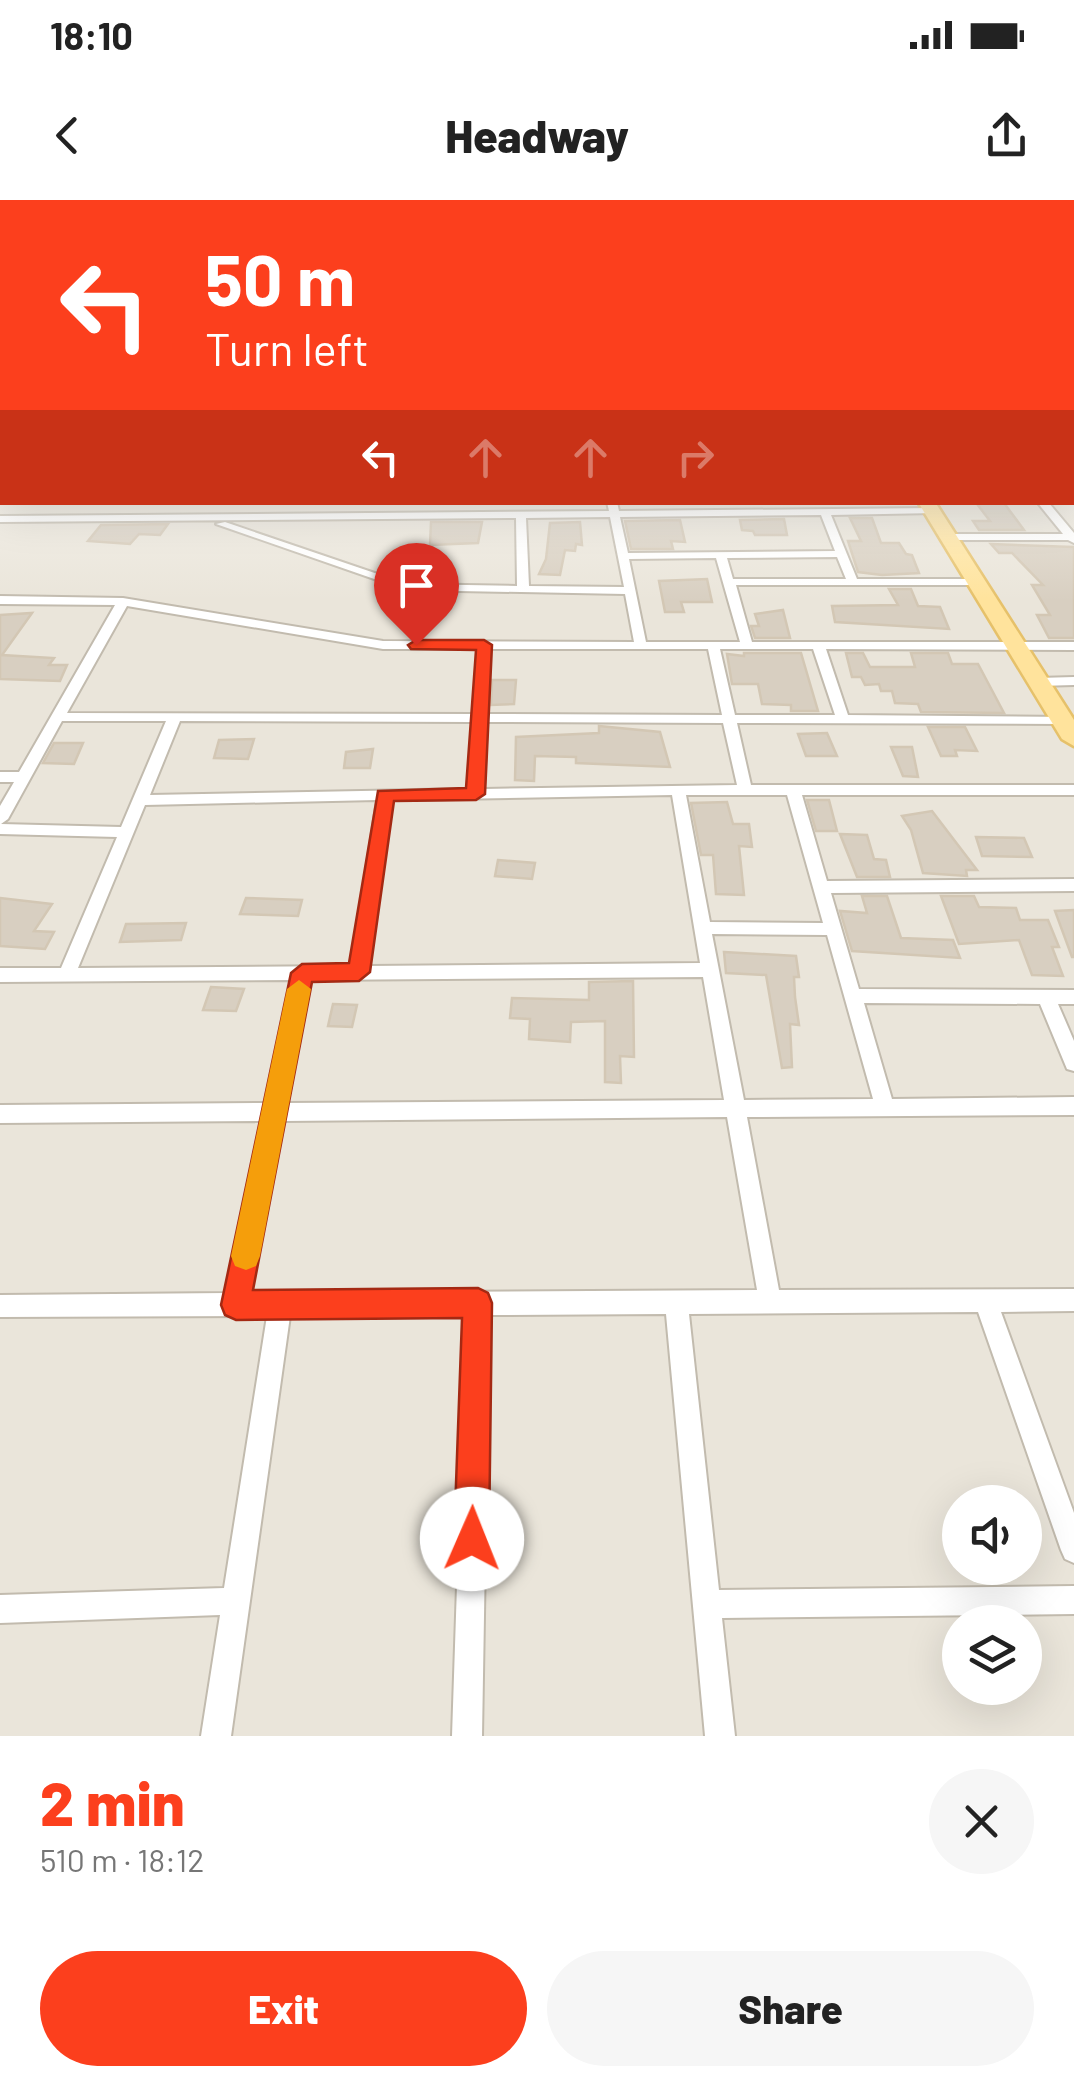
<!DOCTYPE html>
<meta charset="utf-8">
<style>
:root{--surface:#fff;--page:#f6f6f6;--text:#222;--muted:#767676;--accent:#fc3f1d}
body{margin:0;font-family:Barlow,sans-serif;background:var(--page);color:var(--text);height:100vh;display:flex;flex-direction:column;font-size:38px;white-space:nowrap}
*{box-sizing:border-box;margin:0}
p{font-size:32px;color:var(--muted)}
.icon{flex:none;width:55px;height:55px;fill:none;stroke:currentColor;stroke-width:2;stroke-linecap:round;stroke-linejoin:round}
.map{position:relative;height:1536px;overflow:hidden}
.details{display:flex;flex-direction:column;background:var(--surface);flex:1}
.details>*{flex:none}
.guide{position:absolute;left:0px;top:0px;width:1075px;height:305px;box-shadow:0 10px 40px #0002;background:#fc3f1d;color:#fff;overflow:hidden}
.buttons{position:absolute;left:942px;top:1285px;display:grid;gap:20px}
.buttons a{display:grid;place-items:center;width:100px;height:100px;border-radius:50%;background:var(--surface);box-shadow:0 10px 40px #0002;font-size:50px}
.pin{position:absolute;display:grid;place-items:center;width:85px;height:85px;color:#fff;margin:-102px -42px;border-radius:50% 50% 50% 0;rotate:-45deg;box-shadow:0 0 10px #0007}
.pin .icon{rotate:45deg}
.me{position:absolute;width:110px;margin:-55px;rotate:1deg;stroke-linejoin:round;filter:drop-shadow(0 0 8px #0008)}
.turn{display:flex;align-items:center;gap:35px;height:210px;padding:0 40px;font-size:45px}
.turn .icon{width:130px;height:130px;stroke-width:2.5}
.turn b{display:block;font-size:70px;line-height:85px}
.lanes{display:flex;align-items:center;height:95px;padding:0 40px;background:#0003;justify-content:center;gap:50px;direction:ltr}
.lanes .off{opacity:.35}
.round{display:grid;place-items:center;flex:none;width:105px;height:105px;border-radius:52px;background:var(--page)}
.summary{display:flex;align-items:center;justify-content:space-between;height:170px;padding:0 40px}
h1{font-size:60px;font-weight:800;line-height:75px;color:var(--accent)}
.action{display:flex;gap:20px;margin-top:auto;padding:20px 40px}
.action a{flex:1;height:115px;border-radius:60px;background:var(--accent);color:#fff;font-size:40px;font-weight:800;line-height:115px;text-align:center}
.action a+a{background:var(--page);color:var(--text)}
.status{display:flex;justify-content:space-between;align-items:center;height:70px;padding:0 50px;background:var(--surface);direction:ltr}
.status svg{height:28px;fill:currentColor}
header{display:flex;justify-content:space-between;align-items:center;height:130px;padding:0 40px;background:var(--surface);font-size:45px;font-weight:800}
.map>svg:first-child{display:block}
.residential{fill:#eae5da;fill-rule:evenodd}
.building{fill:#d8cfc1;stroke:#d3c7b4;stroke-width:2.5}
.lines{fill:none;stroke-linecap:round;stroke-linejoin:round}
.street-casing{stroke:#c2bbae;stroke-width:4}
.primary-casing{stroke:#e6c16a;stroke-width:5}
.street{fill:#fff;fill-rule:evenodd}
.primary{fill:#ffe39c;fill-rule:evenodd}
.route{fill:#fc3f1d;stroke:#a42913;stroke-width:2.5}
.slow{fill:#f59e0b}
</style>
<div class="status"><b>18:10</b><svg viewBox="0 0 49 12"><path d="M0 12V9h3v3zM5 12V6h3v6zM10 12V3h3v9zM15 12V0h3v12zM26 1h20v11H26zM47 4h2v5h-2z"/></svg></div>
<header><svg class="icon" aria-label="back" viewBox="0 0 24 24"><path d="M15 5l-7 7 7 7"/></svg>Headway<svg class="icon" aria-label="share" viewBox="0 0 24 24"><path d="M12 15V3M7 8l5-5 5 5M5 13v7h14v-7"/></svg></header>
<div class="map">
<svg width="1074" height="1536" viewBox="0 0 1074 1536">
<rect width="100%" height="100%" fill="#f6f3ec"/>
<path class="residential" d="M 0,186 L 2,302 L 1072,302 L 1074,186 L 1074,1536 L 0,1536 ZM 960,1302 L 1025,1302 L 1025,1368 L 960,1368 ZM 960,1422 L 1025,1422 L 1025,1488 L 960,1488 Z"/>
<g class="building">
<polygon points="1004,303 1024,330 979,330 973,321 990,321 977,304"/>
<polygon points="850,318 872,318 881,343 899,343 906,354 912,355 919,373 882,375 858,372 848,341 861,341"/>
<polygon points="784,319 787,335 755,335 753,331 742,330 740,320"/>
<polygon points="680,320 685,342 671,341 673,349 631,349 625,321"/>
<polygon points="431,322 482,322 478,343 430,345"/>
<polygon points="580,322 582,345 576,344 575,351 565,350 560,375 539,374 546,359 550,323"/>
<polygon points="168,324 160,335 139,334 130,344 88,341 101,325"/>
<polygon points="991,344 1074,347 1074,438 1049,438 1037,415 1050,415 1032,385 1043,385 1012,353 999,353"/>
<polygon points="707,379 712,402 681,402 684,412 665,412 659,381"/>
<polygon points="889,389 911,389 918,406 940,407 949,429 835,422 832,406 898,405"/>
<polygon points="783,410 790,438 755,438 751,426 759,426 755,414"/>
<polygon points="32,413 2,455 54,458 49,465 67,465 60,481 0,479 0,415"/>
<polygon points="744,453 801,453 818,511 791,511 791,505 762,504 758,484 732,484 727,454 744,456"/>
<polygon points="846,453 863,453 870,467 915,467 911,453 948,453 952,464 978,464 1004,513 921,512 918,504 895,503 892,491 881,491 879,484 865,485 861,477 852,477"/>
<polygon points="492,480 516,480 514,504 491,505"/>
<polygon points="599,526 660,532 670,567 576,563 576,557 535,556 534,581 515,580 516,537 599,533"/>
<polygon points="928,527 965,527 977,551 955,550 957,556 941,556"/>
<polygon points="827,533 837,556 806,556 798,534"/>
<polygon points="254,539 248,559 214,558 219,540"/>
<polygon points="54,543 83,543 74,564 43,563"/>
<polygon points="891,547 912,547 918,577 903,576"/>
<polygon points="373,549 370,568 344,568 346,552"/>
<polygon points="807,600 829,600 837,631 816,631"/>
<polygon points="727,602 733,624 749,624 752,647 739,646 744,695 716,694 713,655 701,655 691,603"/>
<polygon points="932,611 977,670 966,670 967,676 923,673 911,630 902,616"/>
<polygon points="840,634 867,635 874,659 886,660 890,677 857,677"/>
<polygon points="976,637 1024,638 1032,657 982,656"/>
<polygon points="498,660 535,663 532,679 495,676"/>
<polygon points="862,696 887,696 901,738 953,740 960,758 852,751 840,711 867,713"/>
<polygon points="941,696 974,696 979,707 1016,708 1020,720 1048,720 1059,747 1052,747 1063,776 1032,775 1019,740 959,744"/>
<polygon points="0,698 52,704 34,731 54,732 45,749 0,746"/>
<polygon points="246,698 302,700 298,716 240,714"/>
<polygon points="1074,710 1074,757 1072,757 1055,711"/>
<polygon points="186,723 181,740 120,742 126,724"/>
<polygon points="724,752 796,756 799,777 794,777 795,797 799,825 790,824 792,867 782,868 766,775 726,773"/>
<polygon points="633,781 634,857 620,856 621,883 605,882 605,821 571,822 570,842 529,839 530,819 510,818 512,798 589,800 589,782"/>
<polygon points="211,787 244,789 236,811 203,810"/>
<polygon points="333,804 357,805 352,827 328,826"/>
</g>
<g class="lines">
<defs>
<g id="street">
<rect x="1072" y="226" width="2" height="6"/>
<rect x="0" y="237" width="2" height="6"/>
<polygon points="1072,277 1074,278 1074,285 1072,285"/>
<path d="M 607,302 L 617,302 L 619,311 L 932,308 L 937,311 L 936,313 L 831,315 L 857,379 L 976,379 L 982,382 L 976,385 L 736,385 L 752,442 L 1074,442 L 1074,450 L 826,449 L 848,515 L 1067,517 L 1069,520 L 1062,524 L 737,523 L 751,585 L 1074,585 L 1074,595 L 802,595 L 827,681 L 1074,679 L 1074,691 L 831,693 L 859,789 L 1074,790 L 1074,804 L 1058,804 L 1074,841 L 1074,871 L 1067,869 L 1040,804 L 864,803 L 892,899 L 1074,897 L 1074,915 L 747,917 L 779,1090 L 1074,1089 L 1074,1111 L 1001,1112 L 1074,1313 L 1074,1363 L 1065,1359 L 1061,1350 L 978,1112 L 689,1114 L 719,1390 L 1074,1386 L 1074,1414 L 722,1418 L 735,1536 L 705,1536 L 666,1114 L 489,1115 L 482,1536 L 452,1536 L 466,1115 L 290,1116 L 231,1536 L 201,1536 L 220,1415 L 0,1423 L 0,1395 L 224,1388 L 267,1116 L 0,1117 L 0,1095 L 227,1093 L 263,921 L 0,923 L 0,905 L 266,903 L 292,780 L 0,782 L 0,768 L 61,768 L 117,637 L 0,634 L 0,606 L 14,582 L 0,582 L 0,572 L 19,572 L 115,405 L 0,404 L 0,396 L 123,398 L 383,441 L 634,442 L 625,394 L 406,390 L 216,324 L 225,322 L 407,384 L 517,386 L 516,318 L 0,322 L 0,316 L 609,311 ZM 821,315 L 835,351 L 628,353 L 620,317 ZM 610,317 L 624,387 L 529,386 L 526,318 ZM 837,357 L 846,379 L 733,379 L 727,358 ZM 716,358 L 740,442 L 646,442 L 629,359 ZM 127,406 L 383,449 L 478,449 L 474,514 L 67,513 ZM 490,449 L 708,449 L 722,515 L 487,514 ZM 720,449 L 813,449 L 835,515 L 735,515 ZM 62,521 L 166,521 L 121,627 L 1,624 L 8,619 ZM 180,521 L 473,522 L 469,589 L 150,595 ZM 487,522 L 723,523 L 737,585 L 484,589 ZM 672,595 L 700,763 L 369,766 L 392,600 ZM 686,595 L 787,595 L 823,723 L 710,722 ZM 377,600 L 351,766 L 78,768 L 145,605 ZM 712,734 L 827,735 L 873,899 L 744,900 ZM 703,777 L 724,900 L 286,903 L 310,780 ZM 727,917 L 757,1090 L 250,1093 L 283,921 Z"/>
<polygon points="1037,302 1048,302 1074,333 1074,343 1068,340 947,340 942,337 947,334 1063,334"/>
<polygon points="1074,477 1074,485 1038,486 1032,482 1038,478"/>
</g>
<polygon id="primary" points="918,302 935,302 1074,520 1074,546 1062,539"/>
</defs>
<use href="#street" class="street-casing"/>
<use href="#primary" class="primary-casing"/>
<use href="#street" class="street"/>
<use href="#primary" class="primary"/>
</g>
<linearGradient id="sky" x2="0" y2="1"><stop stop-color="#8fc1ec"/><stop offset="0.46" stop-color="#fbfaf6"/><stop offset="1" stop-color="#fbfaf6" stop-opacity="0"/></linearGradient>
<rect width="1074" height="401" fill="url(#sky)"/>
<polygon class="route" points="416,440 484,440 492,445 485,594 476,600 394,601 370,772 359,781 312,782 253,1090 478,1088 488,1093 492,1103 489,1339 484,1351 472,1357 460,1351 454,1339 462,1118 236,1120 225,1115 221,1105 291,773 302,764 349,763 378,591 466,588 476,450 411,449 408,445"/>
<polygon class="slow" points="299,780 311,789 260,1056 256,1066 246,1070 235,1066 231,1056 287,789"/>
</svg>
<div class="buttons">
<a><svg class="icon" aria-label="sound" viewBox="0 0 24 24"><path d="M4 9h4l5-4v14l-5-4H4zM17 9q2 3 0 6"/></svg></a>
<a><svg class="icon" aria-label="layers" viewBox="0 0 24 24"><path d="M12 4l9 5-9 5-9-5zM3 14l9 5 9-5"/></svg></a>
</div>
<div class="pin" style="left:416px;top:445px;background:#d93025"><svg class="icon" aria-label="arrive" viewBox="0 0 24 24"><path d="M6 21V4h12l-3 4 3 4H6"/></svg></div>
<svg class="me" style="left:472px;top:1339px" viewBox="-20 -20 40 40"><circle r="19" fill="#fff"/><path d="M0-13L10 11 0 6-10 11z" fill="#fc3f1d"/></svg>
<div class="guide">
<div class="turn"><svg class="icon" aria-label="left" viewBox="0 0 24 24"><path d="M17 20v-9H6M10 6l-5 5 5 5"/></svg><div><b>50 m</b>Turn left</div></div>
<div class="lanes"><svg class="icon" aria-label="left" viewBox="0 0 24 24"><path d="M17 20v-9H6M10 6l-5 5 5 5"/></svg><svg class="icon off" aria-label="ahead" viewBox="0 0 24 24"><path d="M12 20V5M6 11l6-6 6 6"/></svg><svg class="icon off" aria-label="ahead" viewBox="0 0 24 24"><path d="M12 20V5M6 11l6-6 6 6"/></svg><svg class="icon off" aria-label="right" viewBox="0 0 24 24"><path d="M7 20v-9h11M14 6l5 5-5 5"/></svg></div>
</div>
</div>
<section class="details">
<div class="summary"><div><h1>2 min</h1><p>510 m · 18:12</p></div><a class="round"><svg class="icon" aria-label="close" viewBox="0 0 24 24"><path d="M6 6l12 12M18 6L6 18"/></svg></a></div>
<div class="action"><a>Exit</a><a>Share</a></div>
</section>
